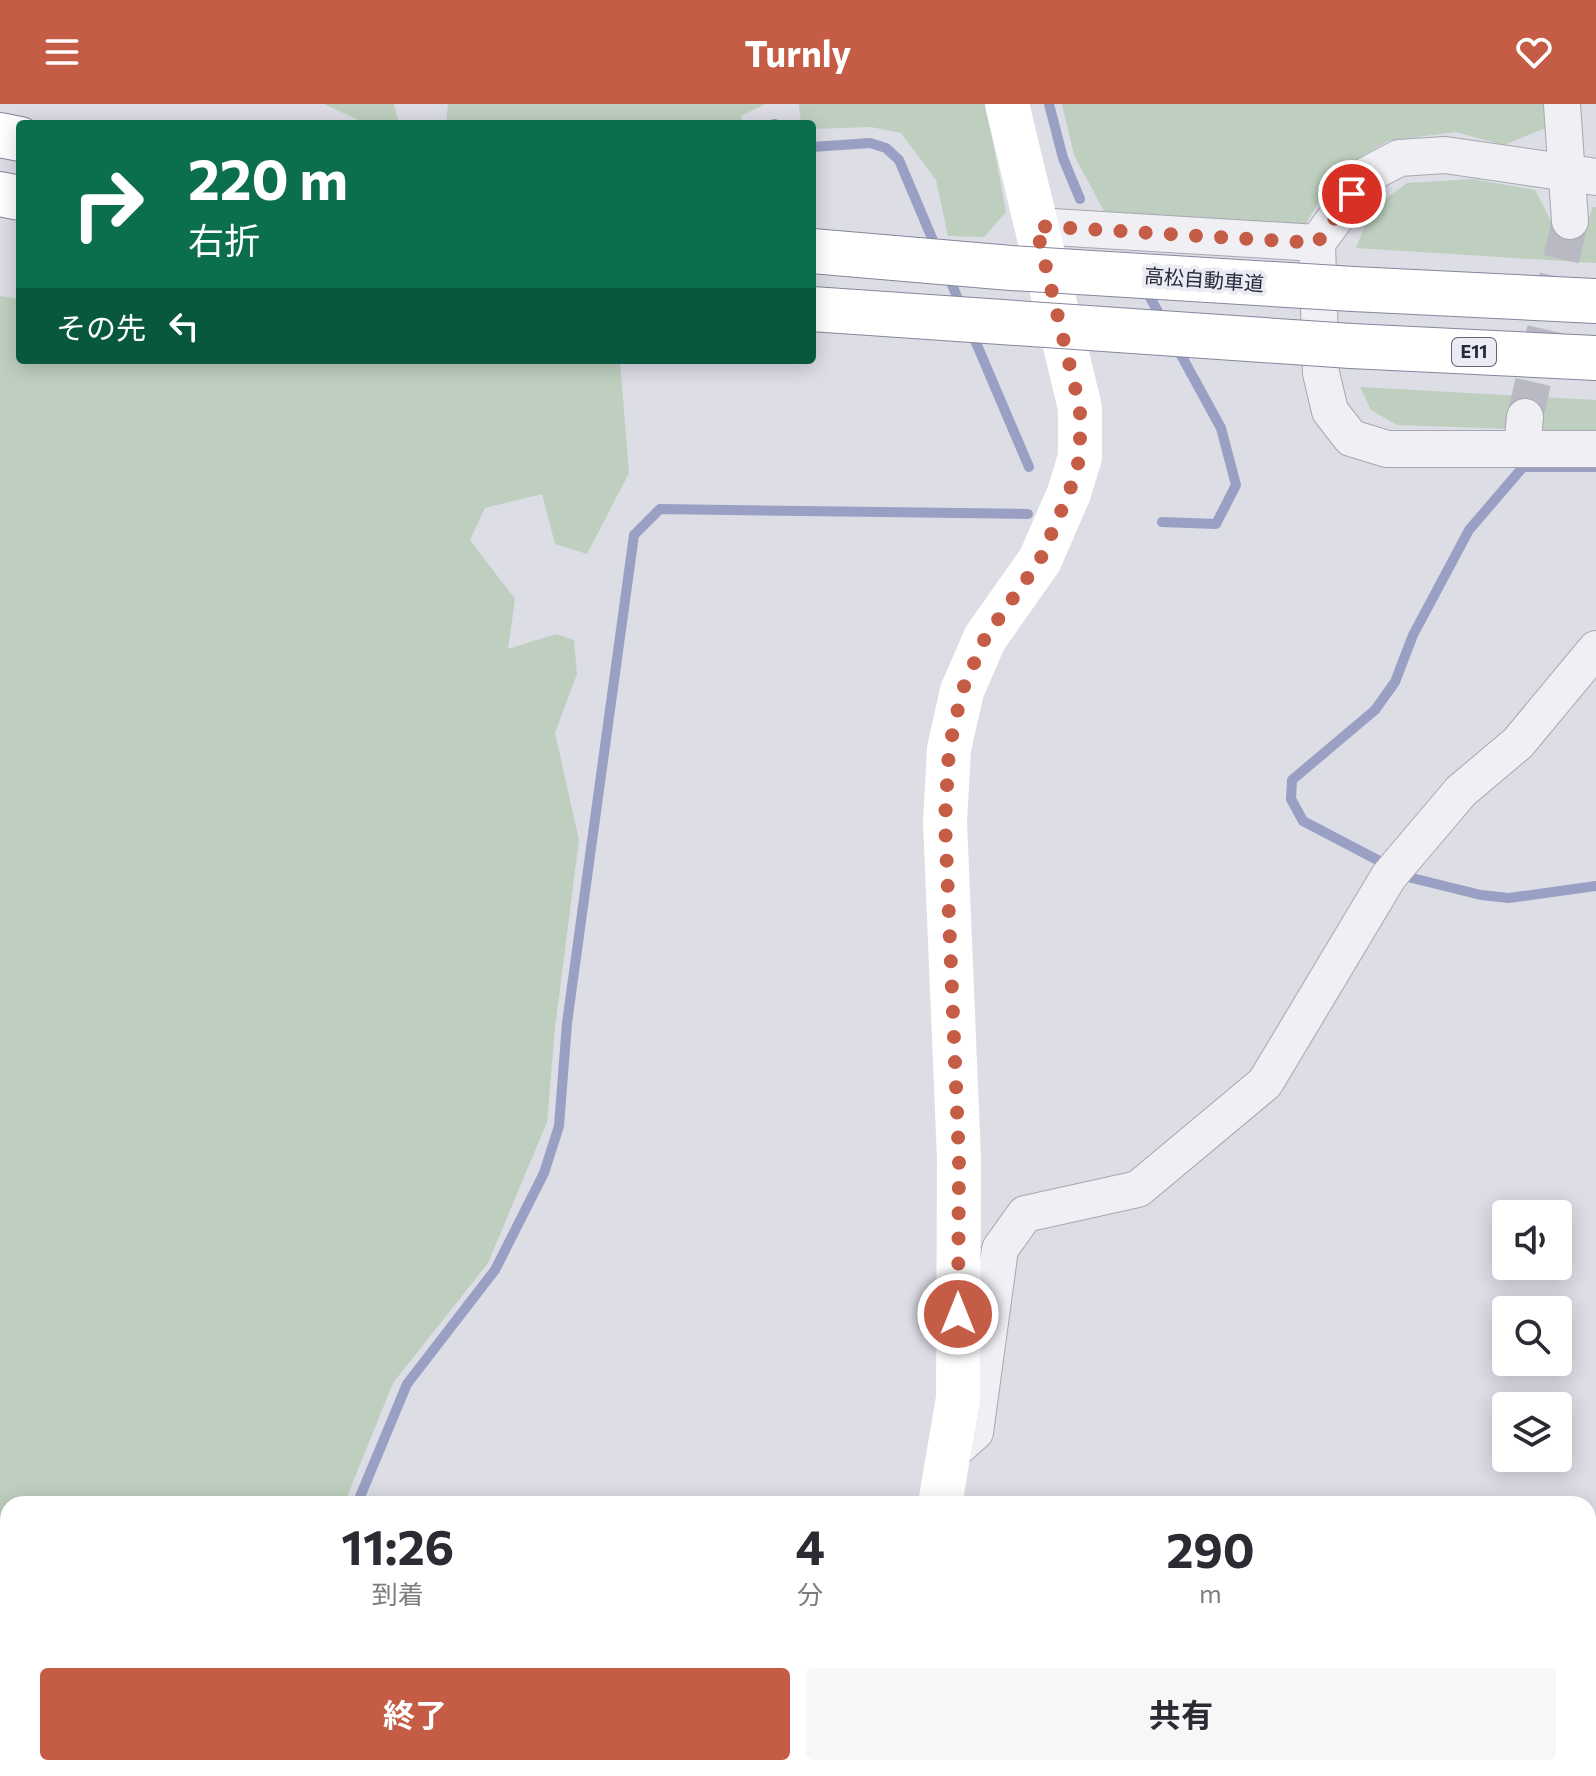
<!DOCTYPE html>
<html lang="ja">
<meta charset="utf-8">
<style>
:root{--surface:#fff;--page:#f7f7f7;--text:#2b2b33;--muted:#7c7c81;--accent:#c55c46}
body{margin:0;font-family:Commissioner,"Noto Sans JP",sans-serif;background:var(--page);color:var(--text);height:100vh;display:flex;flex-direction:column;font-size:30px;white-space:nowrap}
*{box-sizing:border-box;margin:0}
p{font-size:26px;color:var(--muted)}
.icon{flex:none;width:44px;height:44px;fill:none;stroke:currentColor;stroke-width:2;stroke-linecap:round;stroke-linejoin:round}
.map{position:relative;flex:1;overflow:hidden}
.side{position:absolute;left:0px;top:1392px;width:1596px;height:280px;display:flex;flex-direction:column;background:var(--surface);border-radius:24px 24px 0 0;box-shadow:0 4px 20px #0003}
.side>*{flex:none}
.banner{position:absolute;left:16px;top:16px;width:800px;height:244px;border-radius:8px;box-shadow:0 4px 20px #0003;background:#0b6e4f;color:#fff;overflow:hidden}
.fabs{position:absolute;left:1492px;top:1096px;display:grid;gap:16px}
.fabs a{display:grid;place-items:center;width:80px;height:80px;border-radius:8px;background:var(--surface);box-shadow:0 4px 20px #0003;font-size:40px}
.pin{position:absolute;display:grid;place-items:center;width:68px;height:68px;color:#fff;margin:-34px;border:4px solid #fff;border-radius:50%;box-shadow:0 2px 8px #0007}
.me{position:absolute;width:88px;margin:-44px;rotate:0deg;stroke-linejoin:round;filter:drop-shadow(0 0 6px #0008)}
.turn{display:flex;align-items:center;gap:28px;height:168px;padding:0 40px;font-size:36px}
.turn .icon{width:104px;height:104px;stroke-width:2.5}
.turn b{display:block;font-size:56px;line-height:68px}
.then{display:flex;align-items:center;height:76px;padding:0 40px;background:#0003;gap:16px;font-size:30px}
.eta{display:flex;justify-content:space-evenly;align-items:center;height:136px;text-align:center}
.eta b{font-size:48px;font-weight:700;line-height:56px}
.cta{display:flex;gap:16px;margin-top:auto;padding:16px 40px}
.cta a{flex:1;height:92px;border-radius:8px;background:var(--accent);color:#fff;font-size:32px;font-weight:700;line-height:92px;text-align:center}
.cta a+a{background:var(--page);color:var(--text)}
header{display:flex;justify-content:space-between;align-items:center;height:104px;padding:0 40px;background:var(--accent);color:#fff;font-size:36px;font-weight:700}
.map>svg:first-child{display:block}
.green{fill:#becfbf}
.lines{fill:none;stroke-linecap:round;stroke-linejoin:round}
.stream{stroke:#99a0c4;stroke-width:10}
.street-tunnel{stroke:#b8b9c3;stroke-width:36;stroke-dasharray:36 18;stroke-linecap:butt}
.street-casing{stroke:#a6a7b2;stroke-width:38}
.highway-casing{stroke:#85869b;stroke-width:46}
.street{stroke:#efeff4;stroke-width:36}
.secondary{stroke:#fff;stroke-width:44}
.highway{stroke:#fff;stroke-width:44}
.highway-bridge-casing{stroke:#85869b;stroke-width:46;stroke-linecap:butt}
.highway-bridge{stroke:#fff;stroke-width:44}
.route{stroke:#c55c46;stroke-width:14;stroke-dasharray:0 25.2}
.labels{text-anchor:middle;stroke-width:8;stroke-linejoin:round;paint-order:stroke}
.shield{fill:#ebecf3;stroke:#626372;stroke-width:2}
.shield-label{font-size:18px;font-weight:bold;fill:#27283b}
.street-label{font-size:20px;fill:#27283b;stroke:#ebecf3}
</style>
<header><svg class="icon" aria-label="menu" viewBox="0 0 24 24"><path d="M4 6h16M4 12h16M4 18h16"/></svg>Turnly<svg class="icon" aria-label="heart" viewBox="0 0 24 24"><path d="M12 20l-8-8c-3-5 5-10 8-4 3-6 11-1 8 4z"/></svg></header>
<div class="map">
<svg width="1596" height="1672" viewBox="0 0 1596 1672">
<rect width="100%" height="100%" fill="#dcdde5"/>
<g class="green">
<polygon points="324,0 394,0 399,20 367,20"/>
<polygon points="448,0 765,0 741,12 742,20 446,20"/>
<polygon points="799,0 986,0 1006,108 984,133 948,132 936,76 901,29 871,23 812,25 812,20 801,20"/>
<polygon points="1062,0 1546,0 1548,23 1504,41 1455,28 1388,37 1338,66 1302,126 1106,111 1074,51"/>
<polygon points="1473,75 1535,86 1551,117 1586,122 1593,103 1596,103 1596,159 1356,144 1372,105 1407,79"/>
<polygon points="0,192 20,195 20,256 620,256 629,369 587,450 555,440 542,390 485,404 470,436 515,495 508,545 556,530 574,536 577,570 555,629 579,736 555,924 547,1018 488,1159 393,1279 344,1400 8,1400 8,1544 0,1542"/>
<polygon points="1360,283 1596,296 1596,328 1397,321 1371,306"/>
<polygon points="63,1664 217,1664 212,1672 74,1672"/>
</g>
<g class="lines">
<g class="stream">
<polyline points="1049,0 1063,54 1080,95"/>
<polyline points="774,20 775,20"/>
<polyline points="812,43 870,39 886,44 899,56 937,146"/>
<polyline points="948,171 962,205"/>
<polyline points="1145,184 1164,219"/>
<polyline points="971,227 1029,363"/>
<polyline points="1596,363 1523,363 1469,426 1413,531 1395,578 1375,606 1292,676 1291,695 1303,717 1412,774 1481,791 1509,794 1596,782"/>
<polyline points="1162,418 1216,420 1236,381 1221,324 1175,240"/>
<polyline points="357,1400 407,1280 495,1166 544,1069 559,1022 567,919 634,431 660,405 1028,410"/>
<polyline points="228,1672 233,1664"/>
</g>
<polyline class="street-tunnel" points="1525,313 1570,117"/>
<defs>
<g id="street">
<polyline points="1562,0 1570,117"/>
<polyline points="1596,73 1445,51 1399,54 1367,71 1317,139 1321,269 1330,307 1351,334 1387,345 1596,345"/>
<polyline points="1036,122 1317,139"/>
<polyline points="1522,345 1525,313"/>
<polyline points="950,1350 975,1328 1000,1145 1025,1110 1138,1085 1265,979 1389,772 1461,687 1518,639 1596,545"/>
</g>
<g id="highway">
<polyline points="0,31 20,35"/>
<polyline points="0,90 20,94"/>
<polyline points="1353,185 1596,197"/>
<polyline points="1351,242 1596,254"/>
</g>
</defs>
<use href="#street" class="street-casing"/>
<use href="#highway" class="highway-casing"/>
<use href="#street" class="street"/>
<g class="secondary">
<polyline points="940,1400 958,1294 959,1055 945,717 949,645 962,587 985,534 1040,456 1069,389 1080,353 1080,304 1007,0"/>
<polyline points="893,1672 893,1664"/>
</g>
<use href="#highway" class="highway"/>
<defs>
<g id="highway-bridge">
<polyline points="812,147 1011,164 1353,185"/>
<polyline points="812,205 1351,242"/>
</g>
</defs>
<use href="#highway-bridge" class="highway-bridge-casing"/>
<use href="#highway-bridge" class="highway-bridge"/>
</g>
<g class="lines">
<polyline class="route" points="958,1210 959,1055 945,717 949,645 962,587 985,534 1040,456 1069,389 1080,353 1080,304 1036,122 1317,139 1352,90"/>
</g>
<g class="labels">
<rect class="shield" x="1452" y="234" width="44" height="28" rx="6"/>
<g class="shield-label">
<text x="1474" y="254">E11</text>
</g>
<g class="street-label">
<text transform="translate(1204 176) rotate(4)" y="7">高松自動車道</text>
</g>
</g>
</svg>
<div class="fabs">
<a><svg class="icon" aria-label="sound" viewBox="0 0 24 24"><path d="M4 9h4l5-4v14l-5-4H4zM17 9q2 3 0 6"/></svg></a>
<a><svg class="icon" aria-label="search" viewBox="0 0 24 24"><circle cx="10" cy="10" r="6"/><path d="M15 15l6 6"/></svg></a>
<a><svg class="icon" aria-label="layers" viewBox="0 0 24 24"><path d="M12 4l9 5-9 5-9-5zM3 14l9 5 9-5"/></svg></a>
</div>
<div class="pin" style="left:1352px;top:90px;background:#d93025"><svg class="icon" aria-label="arrive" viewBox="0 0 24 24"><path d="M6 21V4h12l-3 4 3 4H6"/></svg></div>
<svg class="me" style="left:958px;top:1210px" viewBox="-20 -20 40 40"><circle r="17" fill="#c55c46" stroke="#fff" stroke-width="3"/><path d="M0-11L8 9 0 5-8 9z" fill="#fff"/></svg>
<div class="banner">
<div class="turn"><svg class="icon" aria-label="right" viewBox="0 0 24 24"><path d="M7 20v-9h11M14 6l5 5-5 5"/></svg><div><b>220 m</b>右折</div></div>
<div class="then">その先<svg class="icon" aria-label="left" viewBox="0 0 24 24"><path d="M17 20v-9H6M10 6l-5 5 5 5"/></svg></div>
</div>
<section class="side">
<div class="eta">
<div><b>11:26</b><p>到着</p></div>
<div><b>4</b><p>分</p></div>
<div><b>290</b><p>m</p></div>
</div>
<div class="cta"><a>終了</a><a>共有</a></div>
</section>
</div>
